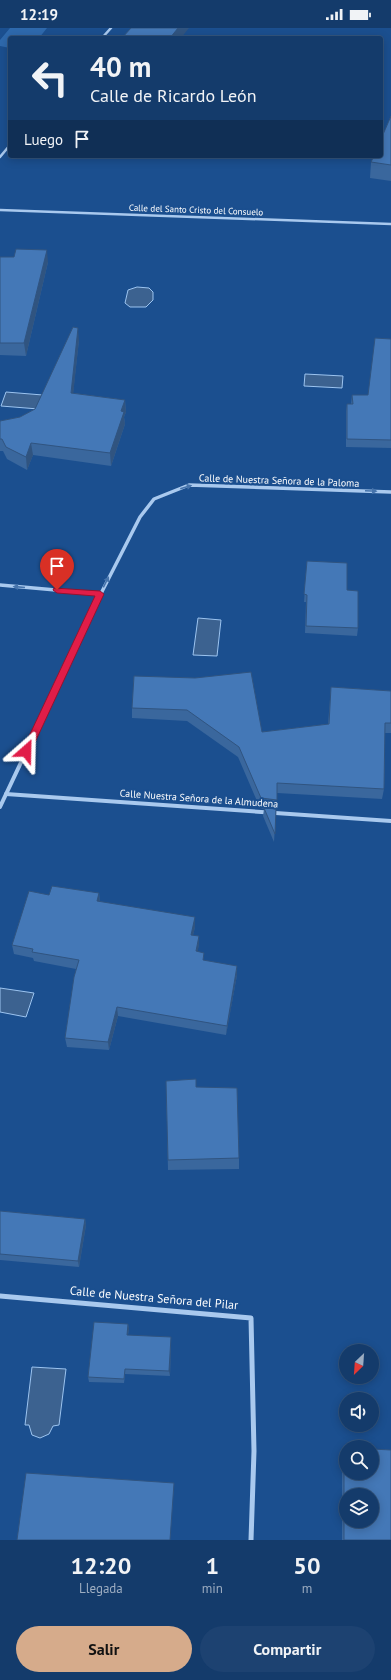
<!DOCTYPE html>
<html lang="es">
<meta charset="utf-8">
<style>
:root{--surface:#143b6b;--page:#1d4271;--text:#f1f3f6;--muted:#9dadc1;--line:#33557e;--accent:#d6ab8b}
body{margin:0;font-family:"PT Sans",sans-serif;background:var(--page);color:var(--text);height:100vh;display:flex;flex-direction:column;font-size:15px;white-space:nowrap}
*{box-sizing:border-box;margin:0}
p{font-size:13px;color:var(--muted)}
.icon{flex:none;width:22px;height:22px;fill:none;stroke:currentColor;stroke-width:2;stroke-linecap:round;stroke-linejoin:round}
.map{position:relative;height:1512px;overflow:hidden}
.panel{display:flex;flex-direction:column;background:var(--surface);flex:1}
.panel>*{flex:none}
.guide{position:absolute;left:8px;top:8px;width:375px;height:122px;border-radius:4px;box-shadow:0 2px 10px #0003,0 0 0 1px var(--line);background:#143b6b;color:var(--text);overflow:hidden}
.needle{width:26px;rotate:205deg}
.buttons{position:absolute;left:339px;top:1316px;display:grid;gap:8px}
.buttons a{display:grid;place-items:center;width:40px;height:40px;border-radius:50%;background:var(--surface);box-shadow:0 2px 10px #0003,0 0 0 1px var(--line);font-size:20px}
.pin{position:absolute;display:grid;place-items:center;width:34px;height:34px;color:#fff;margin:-41px -17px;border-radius:50% 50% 50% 0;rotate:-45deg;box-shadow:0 0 4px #0007}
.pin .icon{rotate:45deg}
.me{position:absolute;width:44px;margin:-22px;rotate:25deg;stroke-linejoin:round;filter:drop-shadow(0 0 3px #0008)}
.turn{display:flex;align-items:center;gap:14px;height:84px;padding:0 16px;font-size:18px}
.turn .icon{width:52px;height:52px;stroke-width:2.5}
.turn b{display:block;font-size:28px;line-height:34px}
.then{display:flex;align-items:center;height:38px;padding:0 16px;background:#0003;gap:8px;font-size:15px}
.eta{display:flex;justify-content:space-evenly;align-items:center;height:68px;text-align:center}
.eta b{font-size:24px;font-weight:700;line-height:28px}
.button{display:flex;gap:8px;margin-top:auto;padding:8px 16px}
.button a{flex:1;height:46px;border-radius:24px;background:var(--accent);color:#111;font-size:16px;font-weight:700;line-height:46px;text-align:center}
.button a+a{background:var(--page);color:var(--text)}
.status{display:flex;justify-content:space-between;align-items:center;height:28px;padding:0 20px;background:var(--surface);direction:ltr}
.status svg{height:11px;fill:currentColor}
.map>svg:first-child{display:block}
.green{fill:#2e69ad}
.water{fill:#3c6290;stroke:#9cc4f0}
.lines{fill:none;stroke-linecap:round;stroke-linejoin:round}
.street-far3{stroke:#a9c9ee;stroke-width:2.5}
.street-far2{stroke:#a9c9ee;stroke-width:3.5}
.street-far1{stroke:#a9c9ee;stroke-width:4}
.street{stroke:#a9c9ee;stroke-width:5}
.wall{fill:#3a679d}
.shaded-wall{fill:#305480}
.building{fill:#4478b7;stroke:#305480;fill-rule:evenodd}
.oneway{fill:#4674ac}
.route{fill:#e11d48;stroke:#92132f}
.labels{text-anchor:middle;stroke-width:4;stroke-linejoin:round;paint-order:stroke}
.far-street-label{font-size:9px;fill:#fff;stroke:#1b4f8f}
.street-label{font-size:10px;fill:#fff;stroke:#1b4f8f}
.near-street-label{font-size:12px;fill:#fff;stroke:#1b4f8f}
</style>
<div class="status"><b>12:19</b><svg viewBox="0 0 49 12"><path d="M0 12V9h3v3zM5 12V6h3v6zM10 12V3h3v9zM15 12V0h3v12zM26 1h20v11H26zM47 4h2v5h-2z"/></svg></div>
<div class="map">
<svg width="391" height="1512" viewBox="0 0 391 1512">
<rect width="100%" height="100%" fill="#1b4f8f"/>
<polygon class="green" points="10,0 47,0 39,10 10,10 10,20 0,18 0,12"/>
<g class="water">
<polygon points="137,259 149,260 153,264 153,272 146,279 130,279 125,275 128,262"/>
<polygon points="305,346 343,348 342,360 304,358"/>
<polygon points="6,364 55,368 51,382 1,378"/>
<polygon points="198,590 221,592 217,628 193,627"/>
<polygon points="0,960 34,965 26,989 0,984"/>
<polygon points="32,1339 66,1341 59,1397 53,1398 49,1406 40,1410 32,1407 29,1397 25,1397"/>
</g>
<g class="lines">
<g class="street-far3">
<polyline points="102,10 111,0"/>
<polyline points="0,129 10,117"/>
<polyline points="0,182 391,196"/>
</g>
<g class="street-far2">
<polyline points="0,557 100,566"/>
<polyline points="88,591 140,489 154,471 189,457 391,464"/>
</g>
<g class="street-far1">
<polyline points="6,766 391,793"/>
<polyline points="0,779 89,590"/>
</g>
<polyline class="street" points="0,1268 251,1290 254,1423 251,1512"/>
</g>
<g class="wall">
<polygon points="391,88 391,153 370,150 371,134"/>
<polygon points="0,229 48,234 26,328 0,327"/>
<polygon points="391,311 391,420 346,419 346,383 347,376 351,376 352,367 368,367"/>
<polygon points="79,312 73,365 125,372 126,384 124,389 125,396 111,438 33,427 27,442 7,431 3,423 0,423 0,393 20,389 35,381"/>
<polygon points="307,533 347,562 358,600 357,608 305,605 306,574 304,574"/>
<polygon points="134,648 262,704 328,696 331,659 391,663 391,705 385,705 384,761 382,771 277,765 274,814 263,788 264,781 260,780 238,729 187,693 132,690 132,680"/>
<polygon points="99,865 100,874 195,899 193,907 199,917 197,924 204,933 237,938 237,947 226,1007 118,988 109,1022 67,1019 65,1010 76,941 34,933 33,930 14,926 12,917 49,867"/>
<polygon points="166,1053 196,1059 239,1130 239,1141 168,1142"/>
<polygon points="0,1183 85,1191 86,1197 79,1239 0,1232"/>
<polygon points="128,1296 129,1301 128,1307 171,1315 170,1348 125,1346 124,1355 89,1354 88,1349"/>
<polygon points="344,1419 391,1512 342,1512 342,1426"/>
</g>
<g class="shaded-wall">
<polygon points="178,0 189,0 181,10 170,10"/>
<polygon points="47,222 48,234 26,328 24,315"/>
<polygon points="78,300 79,312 72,377 71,365"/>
<polygon points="125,372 126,384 124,389 125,396 111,438 110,425 121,383"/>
<polygon points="31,415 33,427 27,442 26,429"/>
<polygon points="99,865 100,875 97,873"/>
<polygon points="195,889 195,899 191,916 191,907"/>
<polygon points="199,908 199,917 196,933 196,923"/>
<polygon points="237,938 237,947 226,1007 227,998"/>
<polygon points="117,979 118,988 109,1022 108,1014"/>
<polygon points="85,1191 86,1197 79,1239 78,1233"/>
<polygon points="128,1296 129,1301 127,1312 127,1307"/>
<polygon points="171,1309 171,1315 170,1348 169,1343"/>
</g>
<g class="building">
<polygon points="131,0 178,0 170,10 122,10"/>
<polygon points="391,88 391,137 371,134 374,128 381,128 381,111"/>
<polygon points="16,221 47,222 24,315 0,315 0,229 14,229"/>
<polygon points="73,299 78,300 71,365 125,372 121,383 124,384 110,425 31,415 26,429 6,419 2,411 0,411 0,393 20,389 35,381"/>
<polygon points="375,310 391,311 391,412 347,411 347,376 353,376 352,367 368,367"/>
<polygon points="307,533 347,535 347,562 358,563 358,600 306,598 307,567 304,566"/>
<polygon points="251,644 262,704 329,696 331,659 391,663 391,695 385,695 384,761 277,755 277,772 261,770 239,719 187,682 132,680 134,648 195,650"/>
<polygon points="264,780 276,781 275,806"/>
<polygon points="52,858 99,865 97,873 195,889 191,907 199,908 196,923 204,925 203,932 237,938 227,998 117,979 108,1014 65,1010 74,949 79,932 32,924 33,921 12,917 29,863 49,867"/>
<polygon points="196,1051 196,1059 237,1060 239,1130 168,1132 166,1053"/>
<polygon points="0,1183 85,1191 78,1233 0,1226"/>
<polygon points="94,1294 128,1296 127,1307 171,1309 169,1343 125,1341 124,1351 88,1349"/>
<path d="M 344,1419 L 346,1419 L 346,1445 L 372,1445 L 372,1421 L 391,1422 L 391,1512 L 344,1512 ZM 346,1467 L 372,1467 L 372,1493 L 346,1493 Z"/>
<polygon points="26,1445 174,1455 170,1512 17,1512"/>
</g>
<defs><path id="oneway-solid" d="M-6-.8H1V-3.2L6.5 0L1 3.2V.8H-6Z"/></defs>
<g class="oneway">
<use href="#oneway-solid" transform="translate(186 459) rotate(-16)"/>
<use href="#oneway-solid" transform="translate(371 463) rotate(2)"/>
<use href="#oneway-solid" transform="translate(106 554) rotate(-63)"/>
<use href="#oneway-solid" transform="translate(19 559) rotate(-175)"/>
</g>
<polygon class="route" points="54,560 100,563 104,566 31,723 26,726 22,723 95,568 57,565 53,562"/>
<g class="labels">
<g class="far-street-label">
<text transform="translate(196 182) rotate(2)" y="3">Calle del Santo Cristo del Consuelo</text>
</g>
<g class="street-label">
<text transform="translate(279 452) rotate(2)" y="4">Calle de Nuestra Señora de la Paloma</text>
<text transform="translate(199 770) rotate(4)" y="4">Calle Nuestra Señora de la Almudena</text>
</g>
<g class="near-street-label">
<text transform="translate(154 1270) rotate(5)" y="4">Calle de Nuestra Señora del Pilar</text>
</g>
</g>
</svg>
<div class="buttons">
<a><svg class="needle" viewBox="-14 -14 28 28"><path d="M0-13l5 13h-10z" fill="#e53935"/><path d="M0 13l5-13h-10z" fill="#9dadc1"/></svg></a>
<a><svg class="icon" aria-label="sound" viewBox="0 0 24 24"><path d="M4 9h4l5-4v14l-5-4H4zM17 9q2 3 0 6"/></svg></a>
<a><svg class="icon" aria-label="search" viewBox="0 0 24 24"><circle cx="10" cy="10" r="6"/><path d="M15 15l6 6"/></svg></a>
<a><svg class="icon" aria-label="layers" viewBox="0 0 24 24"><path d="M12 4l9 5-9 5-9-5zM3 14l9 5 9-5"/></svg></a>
</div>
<div class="pin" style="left:57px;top:562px;background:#d93025"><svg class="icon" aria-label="arrive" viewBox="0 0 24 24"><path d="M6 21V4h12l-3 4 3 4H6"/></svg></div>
<svg class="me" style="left:26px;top:723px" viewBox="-20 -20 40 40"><path d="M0-17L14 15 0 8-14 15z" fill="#e11d48" stroke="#fff" stroke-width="4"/></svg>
<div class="guide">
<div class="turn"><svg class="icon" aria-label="left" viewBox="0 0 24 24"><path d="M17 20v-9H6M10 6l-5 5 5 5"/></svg><div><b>40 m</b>Calle de Ricardo León</div></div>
<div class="then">Luego<svg class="icon" aria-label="arrive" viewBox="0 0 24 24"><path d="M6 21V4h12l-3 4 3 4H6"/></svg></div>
</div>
</div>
<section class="panel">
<div class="eta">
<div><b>12:20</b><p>Llegada</p></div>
<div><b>1</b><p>min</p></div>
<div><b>50</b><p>m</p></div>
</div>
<div class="button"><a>Salir</a><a>Compartir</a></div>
</section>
